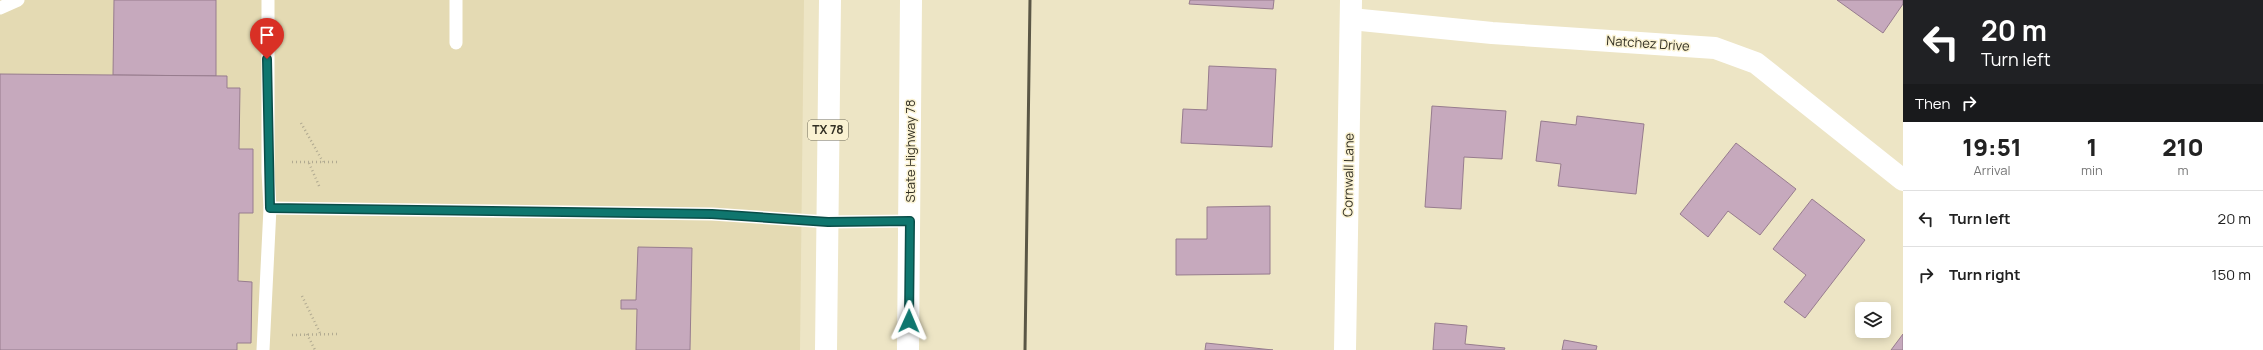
<!DOCTYPE html>
<style>
:root{--surface:#fff;--page:#f2f2f2;--text:#222;--muted:#767676;--line:#e0e0e0}
body{margin:0;font-family:Manrope,sans-serif;background:var(--page);color:var(--text);height:100vh;display:flex;flex-direction:column;font-size:15px;white-space:nowrap}
*{box-sizing:border-box;margin:0}
p{font-size:13px;color:var(--muted)}
.icon{flex:none;width:22px;height:22px;fill:none;stroke:currentColor;stroke-width:2;stroke-linecap:round;stroke-linejoin:round}
.map{position:relative;flex:1;overflow:hidden}
.drawer{display:flex;flex-direction:column;background:var(--surface);width:360px}
.drawer>*{flex:none}
.guide{background:#202124;color:#fff;overflow:hidden}
.buttons{position:absolute;left:1855px;top:302px;display:grid;gap:8px}
.buttons a{display:grid;place-items:center;width:36px;height:36px;border-radius:6px;background:var(--surface);box-shadow:0 2px 10px #0003;font-size:20px}
.pin{position:absolute;display:grid;place-items:center;width:34px;height:34px;color:#fff;margin:-41px -17px;border-radius:50% 50% 50% 0;rotate:-45deg;box-shadow:0 0 4px #0007}
.pin .icon{rotate:45deg}
.me{position:absolute;width:44px;margin:-22px;rotate:1deg;stroke-linejoin:round;filter:drop-shadow(0 0 3px #0008)}
.turn{display:flex;align-items:center;gap:14px;height:84px;padding:0 12px;font-size:18px}
.turn .icon{width:52px;height:52px;stroke-width:2.5}
.turn b{display:block;font-size:28px;line-height:34px}
.then{display:flex;align-items:center;height:38px;padding:0 12px;background:#0003;gap:8px;font-size:15px}
.eta{display:flex;justify-content:space-evenly;align-items:center;height:68px;text-align:center}
.eta b{font-size:24px;font-weight:800;line-height:28px}
ul{padding:0;list-style:none}
li{display:flex;align-items:center;gap:12px;height:56px;padding:0 12px;border-top:1px solid var(--line)}
li div{flex:1}
li b{display:block;font-size:15px}
li em{font-style:normal}
main{display:flex;flex:1;min-height:0}
.map>svg:first-child{display:block}
.built{fill:#e4dab3}
.building{fill:#c6a9bd;stroke:#977c8e}
.lines{fill:none;stroke-linecap:round;stroke-linejoin:round}
.path{stroke:#b1aa91;stroke-width:2.5;stroke-dasharray:1 3;stroke-linecap:butt}
.lane{stroke:#fff;stroke-width:13}
.street{stroke:#fff;stroke-width:22}
.primary{stroke:#fff;stroke-width:22}
.rail{stroke:#5a5646;stroke-width:3}
.route-casing{stroke:#0a4d48;stroke-width:10}
.route{stroke:#0f766e;stroke-width:7}
.labels{text-anchor:middle;stroke-width:3;stroke-linejoin:round;paint-order:stroke}
.shield{fill:#faf2d2;stroke:#6f6a58;stroke-width:1}
.shield-label{font-size:12px;font-weight:bold;fill:#333024}
.street-label{font-size:13px;fill:#333024;stroke:#faf2d2}
</style>
<main>
<div class="map">
<svg width="1903" height="350" viewBox="0 0 1903 350">
<rect width="100%" height="100%" fill="#ede5c5"/>
<polygon class="built" points="0,0 804,0 800,350 0,350"/>
<g class="building">
<polygon points="114,0 216,0 216,76 113,75"/>
<polygon points="1190,0 1274,0 1273,9 1189,4"/>
<polygon points="1837,0 1903,0 1903,4 1883,33"/>
<polygon points="1209,66 1276,69 1272,147 1181,143 1183,109 1207,110"/>
<polygon points="0,74 227,76 227,88 240,88 239,149 253,149 253,213 239,213 238,281 252,282 251,343 237,343 237,350 0,350"/>
<polygon points="1432,106 1506,111 1502,159 1464,157 1461,209 1425,207"/>
<polygon points="1577,116 1644,124 1636,194 1558,186 1561,164 1536,161 1541,121 1576,125"/>
<polygon points="1736,143 1796,189 1760,235 1728,211 1708,237 1680,214"/>
<polygon points="1812,199 1865,240 1805,318 1784,302 1806,275 1773,249"/>
<polygon points="1270,206 1270,274 1176,275 1176,239 1207,239 1207,207"/>
<polygon points="638,247 692,248 690,350 636,350 637,309 621,309 621,300 636,300"/>
<polygon points="1435,323 1467,326 1465,344 1505,348 1504,350 1433,350"/>
<polygon points="1903,334 1903,350 1891,350"/>
<polygon points="1564,340 1597,346 1596,350 1562,350"/>
<polygon points="1206,343 1273,350 1205,350"/>
</g>
<g class="lines">
<g class="path">
<polyline points="301,123 323,162"/>
<polyline points="292,162 338,162"/>
<polyline points="309,163 320,188"/>
<polyline points="302,296 320,333"/>
<polyline points="307,334 315,350"/>
<polyline points="292,335 337,334"/>
</g>
<g class="lane">
<polyline points="0,8 18,0"/>
<polyline points="456,43 456,0"/>
<polyline points="270,208 712,214 828,222 910,221"/>
<polyline points="263,350 270,208 268,172 268,0"/>
</g>
<g class="street">
<polyline points="1351,19 1492,33 1715,48 1756,63 1903,180"/>
<polyline points="1345,350 1351,0"/>
</g>
<g class="primary">
<polyline points="826,350 830,0"/>
<polyline points="908,350 911,0"/>
</g>
<polyline class="rail" points="1025,350 1030,0"/>
</g>
<g class="lines">
<defs>
<polyline id="route" points="267,59 270,208 712,214 828,222 910,221 909,321"/>
</defs>
<use href="#route" class="route-casing"/>
<use href="#route" class="route"/>
</g>
<g class="labels">
<rect class="shield" x="808" y="120" width="40" height="20" rx="3"/>
<g class="shield-label">
<text x="828" y="134">TX 78</text>
</g>
<g class="street-label">
<text transform="translate(1648 43) rotate(4)" y="5">Natchez Drive</text>
<text transform="translate(910 151) rotate(-90)" y="5">State Highway 78</text>
<text transform="translate(1348 175) rotate(-89)" y="5">Cornwall Lane</text>
</g>
</g>
</svg>
<div class="buttons">
<a><svg class="icon" aria-label="layers" viewBox="0 0 24 24"><path d="M12 4l9 5-9 5-9-5zM3 14l9 5 9-5"/></svg></a>
</div>
<div class="pin" style="left:267px;top:59px;background:#d93025"><svg class="icon" aria-label="arrive" viewBox="0 0 24 24"><path d="M6 21V4h12l-3 4 3 4H6"/></svg></div>
<svg class="me" style="left:909px;top:321px" viewBox="-20 -20 40 40"><path d="M0-17L14 15 0 8-14 15z" fill="#0f766e" stroke="#fff" stroke-width="4"/></svg>
</div>
<section class="drawer">
<div class="guide">
<div class="turn"><svg class="icon" aria-label="left" viewBox="0 0 24 24"><path d="M17 20v-9H6M10 6l-5 5 5 5"/></svg><div><b>20 m</b>Turn left</div></div>
<div class="then">Then<svg class="icon" aria-label="right" viewBox="0 0 24 24"><path d="M7 20v-9h11M14 6l5 5-5 5"/></svg></div>
</div>
<div class="eta">
<div><b>19:51</b><p>Arrival</p></div>
<div><b>1</b><p>min</p></div>
<div><b>210</b><p>m</p></div>
</div>
<ul>
<li><svg class="icon" aria-label="left" viewBox="0 0 24 24"><path d="M17 20v-9H6M10 6l-5 5 5 5"/></svg><div><b>Turn left</b></div><em>20 m</em></li>
<li><svg class="icon" aria-label="right" viewBox="0 0 24 24"><path d="M7 20v-9h11M14 6l5 5-5 5"/></svg><div><b>Turn right</b></div><em>150 m</em></li>
</ul>
</section>
</main>
